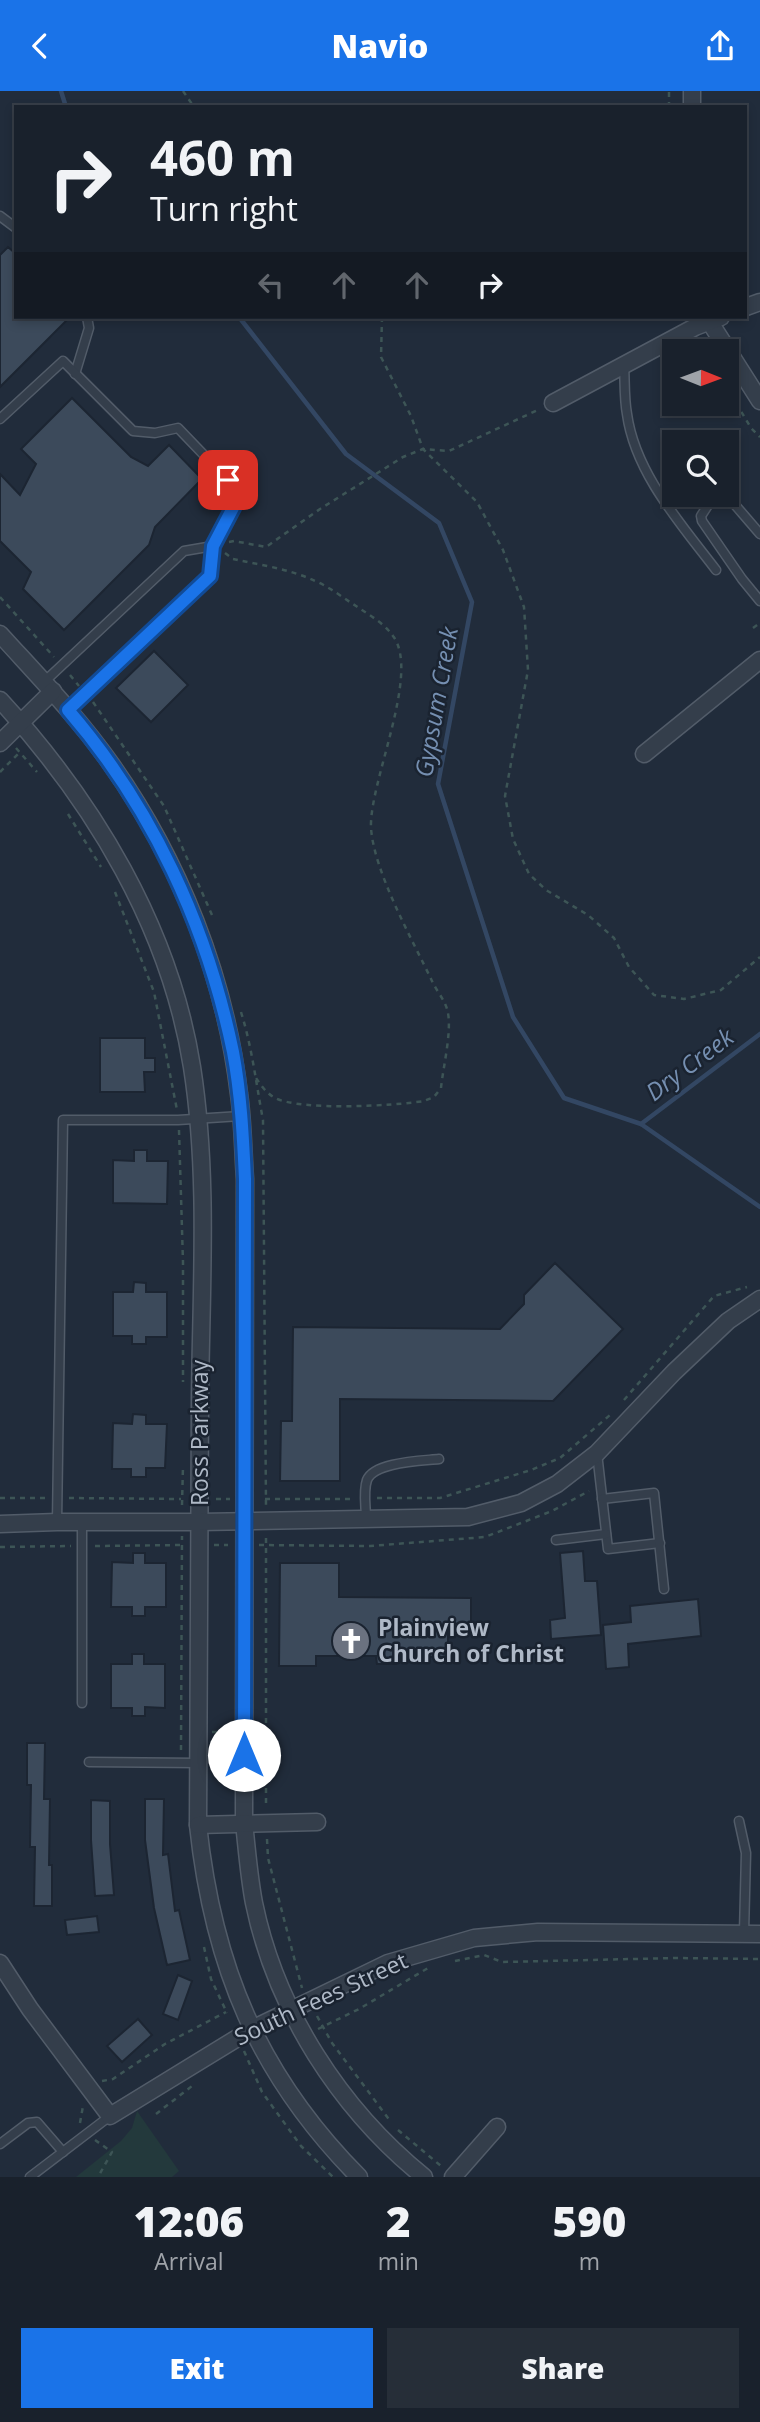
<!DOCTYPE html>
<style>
:root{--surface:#19212c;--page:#262e38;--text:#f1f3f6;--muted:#9fa3a9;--line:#373e48;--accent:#1a73e8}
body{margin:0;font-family:"Open Sans",sans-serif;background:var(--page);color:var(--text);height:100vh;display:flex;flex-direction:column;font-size:26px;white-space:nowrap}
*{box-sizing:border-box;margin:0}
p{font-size:23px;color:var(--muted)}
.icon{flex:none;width:38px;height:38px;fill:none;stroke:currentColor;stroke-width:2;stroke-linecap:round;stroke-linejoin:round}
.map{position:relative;height:2086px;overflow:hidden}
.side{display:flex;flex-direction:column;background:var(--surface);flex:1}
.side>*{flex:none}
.top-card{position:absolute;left:14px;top:14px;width:733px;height:214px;border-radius:0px;box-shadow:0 4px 10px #0003,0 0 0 2px var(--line);background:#19212c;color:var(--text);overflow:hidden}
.needle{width:46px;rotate:91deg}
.fabs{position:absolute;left:662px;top:248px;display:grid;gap:14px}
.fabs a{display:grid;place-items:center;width:77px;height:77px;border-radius:0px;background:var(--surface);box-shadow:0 4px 10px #0003,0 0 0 2px var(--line);font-size:35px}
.pin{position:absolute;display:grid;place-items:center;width:60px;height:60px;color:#fff;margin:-30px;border-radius:14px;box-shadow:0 4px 10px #0006}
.me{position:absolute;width:77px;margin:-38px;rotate:0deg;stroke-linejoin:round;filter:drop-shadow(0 0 5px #0008)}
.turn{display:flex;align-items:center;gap:24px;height:147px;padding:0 21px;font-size:32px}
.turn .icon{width:91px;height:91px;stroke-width:2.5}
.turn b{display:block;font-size:49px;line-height:60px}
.lanes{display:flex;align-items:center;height:66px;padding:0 21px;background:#0003;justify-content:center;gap:35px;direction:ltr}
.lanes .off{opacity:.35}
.eta{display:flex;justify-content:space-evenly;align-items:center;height:119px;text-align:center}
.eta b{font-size:42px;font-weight:800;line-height:49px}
.button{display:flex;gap:14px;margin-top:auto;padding:14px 21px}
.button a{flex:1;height:80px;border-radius:0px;background:var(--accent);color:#fff;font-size:28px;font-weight:800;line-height:80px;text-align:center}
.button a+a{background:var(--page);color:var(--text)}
header{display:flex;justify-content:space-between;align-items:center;height:91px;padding:0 21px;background:var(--accent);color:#fff;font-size:32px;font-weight:800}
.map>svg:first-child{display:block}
.green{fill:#23393c}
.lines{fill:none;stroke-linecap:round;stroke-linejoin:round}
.stream{stroke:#334763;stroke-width:4.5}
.building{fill:#3c4a5b;stroke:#1c2532;stroke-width:2}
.service-casing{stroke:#525c69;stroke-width:11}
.minor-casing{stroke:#525c69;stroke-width:19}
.path{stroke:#3d5556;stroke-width:2.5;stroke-dasharray:5 5;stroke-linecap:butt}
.service{stroke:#343e4b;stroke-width:8}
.minor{stroke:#343e4b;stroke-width:16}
.route-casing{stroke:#114b97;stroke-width:18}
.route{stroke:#1a73e8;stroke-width:12}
.labels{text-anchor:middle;stroke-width:5;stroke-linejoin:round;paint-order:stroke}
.street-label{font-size:23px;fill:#afb9c7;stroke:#1a2330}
.poi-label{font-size:23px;font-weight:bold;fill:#afb9c7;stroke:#1a2330;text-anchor:start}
.water-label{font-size:24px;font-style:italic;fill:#758fb1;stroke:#1a2330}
</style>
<header><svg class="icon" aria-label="back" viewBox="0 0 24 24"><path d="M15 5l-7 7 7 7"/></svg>Navio<svg class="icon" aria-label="share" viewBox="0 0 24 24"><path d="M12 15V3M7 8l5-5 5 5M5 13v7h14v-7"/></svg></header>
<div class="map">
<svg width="760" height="2086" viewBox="0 0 760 2086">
<rect width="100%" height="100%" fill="#212c3b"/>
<polygon class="green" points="137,2020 179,2080 172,2086 76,2086 121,2050 132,2037"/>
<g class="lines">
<g class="stream">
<polyline points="61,0 66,16"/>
<polyline points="239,226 346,363 439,432 472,511 438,693 513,926 564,1007 641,1033 760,1116"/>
<polyline points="641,1033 760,943"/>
</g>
</g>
<g class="building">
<polygon points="8,156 16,163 16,226 70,226 0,296 0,164"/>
<polygon points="72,307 131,366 148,375 169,354 202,388 155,436 149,454 64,539 23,498 31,481 0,450 0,383 20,404 36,373 21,358"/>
<polygon points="154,560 188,594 151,631 116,597"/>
<polygon points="100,947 145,947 145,967 155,967 155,981 144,981 145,1001 100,1001"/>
<polygon points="134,1059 147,1059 147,1070 168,1070 167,1113 113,1112 113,1069 134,1070"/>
<polygon points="555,1172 623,1238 553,1310 340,1308 340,1390 280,1390 281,1330 292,1330 293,1236 500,1238 524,1213 524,1204"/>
<polygon points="134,1191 146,1192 146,1201 167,1201 167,1246 146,1246 146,1253 132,1253 132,1245 113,1245 113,1201 133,1201"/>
<polygon points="133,1323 146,1324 146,1333 167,1333 165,1377 146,1377 146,1386 131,1386 131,1378 112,1378 113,1332 132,1333"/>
<polygon points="583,1460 585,1490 597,1490 601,1544 551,1548 550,1529 565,1527 560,1462"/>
<polygon points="133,1462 145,1462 145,1472 166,1472 166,1516 145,1516 145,1525 132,1525 132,1516 111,1516 112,1471 133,1472"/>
<polygon points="280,1472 339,1472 339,1506 471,1507 471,1533 448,1533 448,1566 396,1565 396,1573 377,1573 376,1565 316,1565 316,1575 279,1575"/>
<polygon points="698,1508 701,1545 628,1553 629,1576 606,1578 603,1534 631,1531 630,1515"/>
<polygon points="132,1563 144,1563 144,1573 165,1573 165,1617 145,1616 145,1625 132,1625 132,1617 111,1617 111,1573 132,1573"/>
<polygon points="27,1652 45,1652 44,1708 50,1708 49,1774 52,1774 52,1815 34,1815 35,1756 30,1756 31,1694 27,1694"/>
<polygon points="145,1708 164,1708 163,1764 168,1763 175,1820 179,1819 190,1869 167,1874 154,1817 145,1749"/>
<polygon points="91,1709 110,1710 110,1753 114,1804 95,1805 91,1749"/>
<polygon points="97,1825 99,1841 67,1844 65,1829"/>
<polygon points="178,1884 192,1890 178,1929 163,1923"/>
<polygon points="138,1928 152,1944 122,1971 107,1955"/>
</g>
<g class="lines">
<defs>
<g id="service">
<polyline points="0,125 16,137"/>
<path d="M 624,274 C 625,290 624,307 627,323 C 635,382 681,433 716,479"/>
<polyline points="75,283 89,237 87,226"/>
<polyline points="0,328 63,270 133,340 155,342 178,337 228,389 235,413 213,455 210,485 68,619"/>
<polyline points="760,443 730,408 723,405 712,408 701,425 702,430 742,488 760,510"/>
<polyline points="44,591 184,460 213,455"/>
<polyline points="597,1362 608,1458 660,1452"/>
<polyline points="602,1408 654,1402 664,1498"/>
<path d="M 366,1428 C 366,1416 363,1400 367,1389 C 374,1371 421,1370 439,1368"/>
<polyline points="57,1431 63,1029 178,1029 241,1025"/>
<polyline points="556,1449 606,1443"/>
<polyline points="82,1612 82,1431"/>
<polyline points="89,1671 198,1672"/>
<polyline points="739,1730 746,1762 744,1842"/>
<polyline points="0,2053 28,2032 37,2031 63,2061"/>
<polyline points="30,2086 110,2025"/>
</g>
<g id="minor">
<polyline points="692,0 692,16"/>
<polyline points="746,216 760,211"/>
<polyline points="710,226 713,236 760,310"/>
<polyline points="553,312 695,236 721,226"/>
<path d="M 0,543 C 38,585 78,626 111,673 C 179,769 225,885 239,1003 C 243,1031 243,1060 245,1088 L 244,1732 C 247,1759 249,1786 254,1812 C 276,1919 340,2018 424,2086"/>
<path d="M 0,609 C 94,711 170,837 192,976 C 209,1085 201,1198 200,1307 C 200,1449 199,1591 198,1734 C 213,1875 258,1984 359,2086"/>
<polyline points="0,652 53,600"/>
<polyline points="644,663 760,569"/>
<polyline points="0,1433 57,1431 200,1431 468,1426 521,1412 557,1393 597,1362 674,1281 728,1230 760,1208"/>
<polyline points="198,1734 317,1731"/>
<polyline points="0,1872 30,1918 110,2025 252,1938 388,1872 474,1847 538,1841 760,1843"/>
<polyline points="453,2086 497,2036"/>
</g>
</defs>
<use href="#service" class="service-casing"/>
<use href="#minor" class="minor-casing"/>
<g class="path">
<polyline points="183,0 194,16"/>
<polyline points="669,16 669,0"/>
<polyline points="382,226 381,266 411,325 423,358 477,411 503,459 524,516 528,579 505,705 513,748 529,783 546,799 588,824 614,847 629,876 654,904 684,908 721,899 760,866"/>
<polyline points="701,252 706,261"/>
<polyline points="726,295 751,337 760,346"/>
<polyline points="229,451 234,450 266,456 320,418 403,366 423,358 449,360 540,318"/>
<path d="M 225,462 L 233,468 C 260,474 290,478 315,490 C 330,496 343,507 356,515 C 369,524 384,532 393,545 C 421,582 369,691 371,737 C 374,781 412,848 432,890 C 436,899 444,908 447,918 C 453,937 443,976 441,997 L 434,1006 L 424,1010 C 393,1015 301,1020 275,1007 C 266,1002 261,994 256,987"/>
<polyline points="0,506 54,566"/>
<polyline points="753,537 760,532"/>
<polyline points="70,584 79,595"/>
<polyline points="93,611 164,715 212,824"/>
<polyline points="16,657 37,681"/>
<polyline points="0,681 20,661"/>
<polyline points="68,723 101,776"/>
<polyline points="115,801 154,901 177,1019"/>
<path d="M 241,921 C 252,956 256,992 263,1029 L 266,1415"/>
<polyline points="179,1039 183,1171 183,1291"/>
<polyline points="624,1309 714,1205 747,1196"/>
<polyline points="0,1407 45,1407"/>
<polyline points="69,1407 181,1408"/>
<polyline points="377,1407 440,1407 531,1379 560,1367 610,1324"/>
<polyline points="216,1408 230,1408"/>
<polyline points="265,1408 353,1408"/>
<polyline points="182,1414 183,1375"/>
<polyline points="266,1447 266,1716"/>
<polyline points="214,1454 228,1454"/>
<polyline points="259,1454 370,1455 485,1446 552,1420 589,1400"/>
<polyline points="95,1455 183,1454"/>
<polyline points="0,1456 71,1455"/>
<polyline points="212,1641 230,1641"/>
<polyline points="181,1659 182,1445"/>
<polyline points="267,1748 268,1767 302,1897"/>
<polyline points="204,1856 211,1888 227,1922"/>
<polyline points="455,1870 484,1864 502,1871 677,1867 760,1868"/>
<polyline points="317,1925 332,1952 391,2031"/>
<polyline points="318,1938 359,1918 428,1877"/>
<polyline points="244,1960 262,2001 301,2055 333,2086"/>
<polyline points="102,1990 113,1988 165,1953 226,1921"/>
<polyline points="156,2023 192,1995"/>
<polyline points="80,2032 83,2015"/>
<polyline points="398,2039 441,2075"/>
<polyline points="95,2049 112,2061 98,2086"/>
</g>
<use href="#service" class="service"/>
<use href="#minor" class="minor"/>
</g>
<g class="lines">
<defs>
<path id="route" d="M 228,389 L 235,413 L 213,455 L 210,485 L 68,619 C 152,716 207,835 233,961 C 241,1003 243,1046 245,1088 L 244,1664"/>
</defs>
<use href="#route" class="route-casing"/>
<use href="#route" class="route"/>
</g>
<defs>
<symbol id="church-disc" viewBox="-11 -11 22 22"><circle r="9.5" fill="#6b7280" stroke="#1a2330"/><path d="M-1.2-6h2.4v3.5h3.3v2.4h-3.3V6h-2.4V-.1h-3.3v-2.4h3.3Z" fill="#fff"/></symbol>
</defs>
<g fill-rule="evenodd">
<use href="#church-disc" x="329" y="1528" width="44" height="44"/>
</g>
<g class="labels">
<g class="street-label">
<text transform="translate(200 1342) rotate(-90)" y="8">Ross Parkway</text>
<text transform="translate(321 1908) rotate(-25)" y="8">South Fees Street</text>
</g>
<g class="poi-label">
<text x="378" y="1545">Plainview<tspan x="378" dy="26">Church of Christ</tspan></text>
</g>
<g class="water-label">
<text transform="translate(437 611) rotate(-80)" y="8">Gypsum Creek</text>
<text transform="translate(690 974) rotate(-37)" y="8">Dry Creek</text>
</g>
</g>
</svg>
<div class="fabs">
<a><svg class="needle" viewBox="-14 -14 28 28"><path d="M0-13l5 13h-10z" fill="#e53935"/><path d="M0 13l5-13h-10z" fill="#9fa3a9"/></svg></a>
<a><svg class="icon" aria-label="search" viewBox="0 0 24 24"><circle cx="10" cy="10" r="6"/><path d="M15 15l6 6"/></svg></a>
</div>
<div class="pin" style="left:228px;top:389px;background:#d93025"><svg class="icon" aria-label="arrive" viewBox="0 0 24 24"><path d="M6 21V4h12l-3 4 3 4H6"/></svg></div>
<svg class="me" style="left:244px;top:1664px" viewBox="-20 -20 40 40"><circle r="19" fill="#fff"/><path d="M0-13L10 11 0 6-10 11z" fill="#1a73e8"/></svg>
<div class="top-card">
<div class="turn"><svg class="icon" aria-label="right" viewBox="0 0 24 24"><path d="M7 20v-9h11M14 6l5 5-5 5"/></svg><div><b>460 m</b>Turn right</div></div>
<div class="lanes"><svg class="icon off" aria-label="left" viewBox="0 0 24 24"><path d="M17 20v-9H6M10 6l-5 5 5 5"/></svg><svg class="icon off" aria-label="ahead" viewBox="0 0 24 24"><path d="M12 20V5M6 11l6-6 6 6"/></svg><svg class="icon off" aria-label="ahead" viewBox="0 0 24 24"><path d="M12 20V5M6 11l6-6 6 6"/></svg><svg class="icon" aria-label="right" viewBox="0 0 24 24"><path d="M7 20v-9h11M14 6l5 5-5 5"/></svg></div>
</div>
</div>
<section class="side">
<div class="eta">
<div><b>12:06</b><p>Arrival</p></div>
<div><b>2</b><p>min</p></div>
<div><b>590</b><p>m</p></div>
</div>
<div class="button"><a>Exit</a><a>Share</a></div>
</section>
